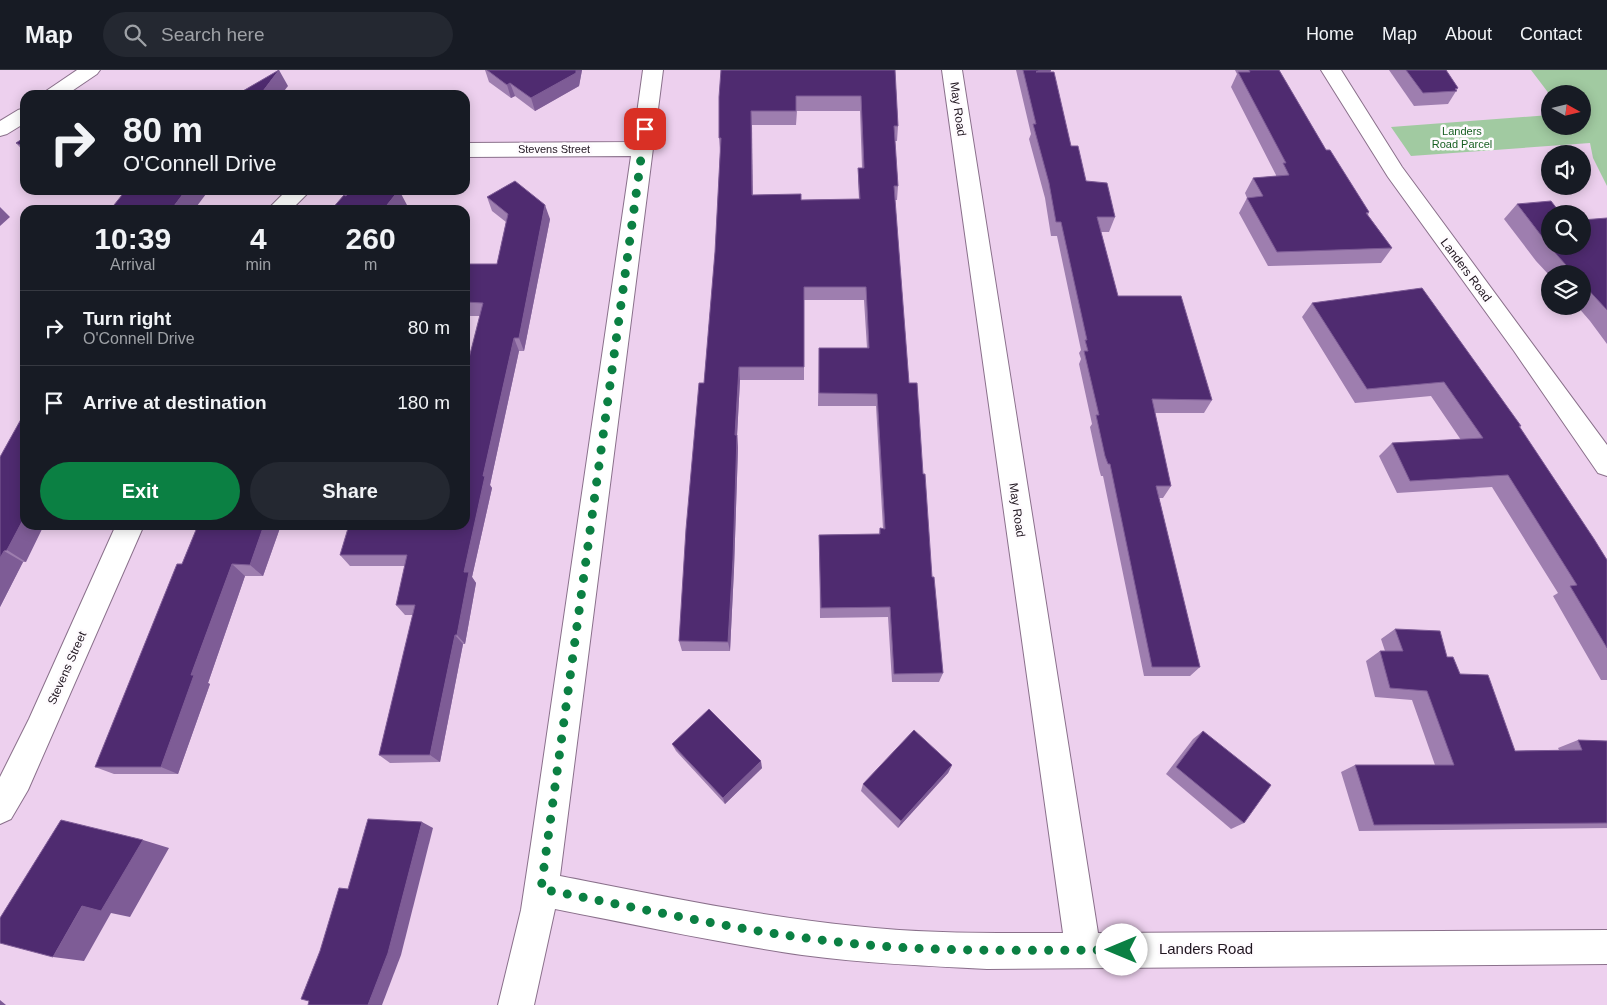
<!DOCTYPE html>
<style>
:root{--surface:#171b24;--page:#242831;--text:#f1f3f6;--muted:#9ea1a6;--line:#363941;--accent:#0b8043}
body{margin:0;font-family:Arial,sans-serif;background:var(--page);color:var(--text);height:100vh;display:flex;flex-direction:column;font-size:19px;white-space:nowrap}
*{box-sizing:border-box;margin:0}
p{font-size:16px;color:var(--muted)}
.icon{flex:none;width:28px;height:28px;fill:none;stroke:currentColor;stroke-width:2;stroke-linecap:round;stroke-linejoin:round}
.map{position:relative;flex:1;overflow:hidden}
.sheet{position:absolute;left:20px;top:135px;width:450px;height:325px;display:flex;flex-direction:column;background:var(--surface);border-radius:15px;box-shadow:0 2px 12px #0003}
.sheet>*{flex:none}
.banner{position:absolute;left:20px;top:20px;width:450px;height:105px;border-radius:15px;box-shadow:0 2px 12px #0003;background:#171b24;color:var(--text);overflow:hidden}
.needle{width:32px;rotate:98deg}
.tools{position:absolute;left:1541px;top:15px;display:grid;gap:10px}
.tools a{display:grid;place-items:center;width:50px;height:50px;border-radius:50%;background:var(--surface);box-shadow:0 2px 12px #0003;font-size:25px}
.pin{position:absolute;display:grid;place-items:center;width:42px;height:42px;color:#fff;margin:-21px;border-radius:10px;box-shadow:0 2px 8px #0006}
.me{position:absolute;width:55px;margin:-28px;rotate:270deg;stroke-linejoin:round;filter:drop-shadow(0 0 4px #0008)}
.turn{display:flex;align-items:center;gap:18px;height:105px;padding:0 20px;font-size:22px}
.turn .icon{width:65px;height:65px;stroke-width:2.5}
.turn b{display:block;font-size:35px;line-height:42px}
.eta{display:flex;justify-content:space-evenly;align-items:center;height:85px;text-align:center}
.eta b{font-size:30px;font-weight:800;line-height:35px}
.button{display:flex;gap:10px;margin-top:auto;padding:10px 20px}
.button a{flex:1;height:58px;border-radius:30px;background:var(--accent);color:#fff;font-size:20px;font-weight:800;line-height:58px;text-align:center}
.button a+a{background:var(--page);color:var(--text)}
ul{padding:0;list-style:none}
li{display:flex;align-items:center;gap:15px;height:75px;padding:0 20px;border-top:1px solid var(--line)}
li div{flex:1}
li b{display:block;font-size:19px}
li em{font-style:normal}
header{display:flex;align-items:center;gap:30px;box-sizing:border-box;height:70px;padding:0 25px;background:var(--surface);border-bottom:1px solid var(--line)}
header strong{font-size:24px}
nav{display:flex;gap:28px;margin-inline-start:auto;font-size:18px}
.search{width:350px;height:45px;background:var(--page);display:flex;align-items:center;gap:12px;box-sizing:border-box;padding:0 18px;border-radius:28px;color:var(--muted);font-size:19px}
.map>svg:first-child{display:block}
.green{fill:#a1caa1}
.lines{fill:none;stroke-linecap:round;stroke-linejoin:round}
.minor-casing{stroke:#8a708b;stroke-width:2}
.minor{fill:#fff;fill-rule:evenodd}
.wall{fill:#9e7eaf;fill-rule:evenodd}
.shaded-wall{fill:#7e5c96}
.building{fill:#4f2b70;stroke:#7e5c96;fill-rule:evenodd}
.route{stroke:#0b8043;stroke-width:9;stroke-dasharray:0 16.2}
.labels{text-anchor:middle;stroke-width:5;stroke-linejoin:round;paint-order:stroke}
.far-park-label{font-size:11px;fill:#175f21;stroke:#fefbfe}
.far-street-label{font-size:11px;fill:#201620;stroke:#fefbfe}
.street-label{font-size:12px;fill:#201620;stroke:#fefbfe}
.near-street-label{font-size:15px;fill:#201620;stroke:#fefbfe}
</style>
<header>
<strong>Map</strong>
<div class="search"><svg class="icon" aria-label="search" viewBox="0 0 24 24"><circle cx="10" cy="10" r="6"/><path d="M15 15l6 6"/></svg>Search here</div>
<nav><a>Home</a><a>Map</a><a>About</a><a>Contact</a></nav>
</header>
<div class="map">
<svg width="1607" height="935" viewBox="0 0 1607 935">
<rect width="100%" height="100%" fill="#edd0ee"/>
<polygon class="green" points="1531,0 1607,0 1607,116 1593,88 1590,73 1411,86 1391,57 1550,45 1550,56 1582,56 1582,24 1550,24 1550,25"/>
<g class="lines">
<defs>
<g id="minor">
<polygon points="77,0 100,0 97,4 66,25 43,25 46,21"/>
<path d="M 643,0 L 663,0 L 560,806 C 658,825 756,846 855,856 C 924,864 994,863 1063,863 L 942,0 L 962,0 L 1098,863 L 1607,860 L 1607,894 L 987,899 C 925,896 863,893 802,885 C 719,873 637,855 555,839 L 534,935 L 498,935 L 521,840 L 531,774 L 631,86 L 465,87 L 465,73 L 633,72 Z"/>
<polygon points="1321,0 1341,0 1402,97 1607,375 1607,406 1598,403 1514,281 1388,107"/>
<polygon points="25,38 25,53 7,64 0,66 0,51 18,40"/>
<polygon points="287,120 311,120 291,140 267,140"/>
<polygon points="116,455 144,455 28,720 11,749 0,754 0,707 29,649"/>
</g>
</defs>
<use href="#minor" class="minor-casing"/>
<use href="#minor" class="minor"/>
</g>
<g class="wall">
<polygon points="485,0 582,0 579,16 535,41 515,26 511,28 489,12"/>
<path d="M 895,0 L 898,56 L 897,71 L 895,71 L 898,116 L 897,130 L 895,130 L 909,313 L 923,404 L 932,507 L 943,603 L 939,612 L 892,612 L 888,547 L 820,548 L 819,465 L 879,464 L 880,458 L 883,459 L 876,336 L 818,336 L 819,278 L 867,278 L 864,230 L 804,230 L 804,310 L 740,310 L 737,366 L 738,378 L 734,499 L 730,581 L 682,581 L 679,571 L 704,313 L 715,182 L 720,82 L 719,68 L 719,27 ZM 797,41 L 860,41 L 862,98 L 858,98 L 858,112 L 859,129 L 801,130 L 752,125 L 752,55 L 796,55 Z"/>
<polygon points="1016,0 1051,0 1050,2 1071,76 1086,111 1115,147 1109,162 1101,162 1118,226 1212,330 1204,343 1155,343 1171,416 1163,428 1159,428 1200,597 1190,606 1144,606 1103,406 1101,406 1099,399 1090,357 1092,354 1079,294 1081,289 1079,283 1081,280 1057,166 1051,166 1045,128 1029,69 1031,64"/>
<polygon points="1235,0 1279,0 1326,80 1369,142 1368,145 1392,178 1381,193 1268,196 1239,143 1247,128 1245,123 1253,108 1276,106 1276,105 1231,17 1237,4"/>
<polygon points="1389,0 1446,0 1458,18 1448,34 1414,36"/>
<polygon points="25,67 25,83 16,73"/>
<polygon points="487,127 550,149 524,281 519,281 490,415 492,418 472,507 476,513 465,574 463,574 440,692 390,693 379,685 413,545 405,545 396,535 405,496 350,496 340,485 468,292 480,246 465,246 465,194 497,194 506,152 492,141"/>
<polygon points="1517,134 1550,176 1607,148 1607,274 1590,251 1577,236 1582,236 1582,204 1550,204 1550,206 1536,191 1504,149"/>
<polygon points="1312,233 1521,356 1519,357 1607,490 1607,610 1601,610 1553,526 1558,523 1492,417 1397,423 1379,386 1392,373 1461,370 1431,326 1355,333 1302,247"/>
<polygon points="0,387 26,492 23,492 0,537"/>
<polygon points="198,455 281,455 263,506 245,506 208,613 210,614 178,704 114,704 95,697 182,494"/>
<polygon points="1395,559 1447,587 1460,604 1515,681 1559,680 1558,678 1578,670 1607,671 1607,758 1359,761 1341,702 1355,695 1435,695 1412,630 1375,627 1366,591 1380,581 1385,581 1381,569"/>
<polygon points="1203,661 1244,753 1231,759 1166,704 1193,669"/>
<polygon points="672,674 762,698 725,734 676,681"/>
<polygon points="952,695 948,703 898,758 861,721 863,714"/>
</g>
<g class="shaded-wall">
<polygon points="279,0 288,16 281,25 260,25"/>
<polygon points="576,0 582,0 579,16 535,41 531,28"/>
<polygon points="1040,0 1051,0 1048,10 1036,2"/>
<polygon points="510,13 515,26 511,28 507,15"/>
<polygon points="751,41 752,55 753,139 752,125"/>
<polygon points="186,120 209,120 194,140 171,140"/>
<polygon points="399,120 407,135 403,140 383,140"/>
<polygon points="545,135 550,149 524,281 519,268"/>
<polygon points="0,137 10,147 0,156"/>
<polygon points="514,268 519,281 490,415 492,418 472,507 476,513 465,574 457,565 464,502 483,406"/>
<polygon points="739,297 740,310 737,366 738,378 734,499 730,581 728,572 735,365"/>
<polygon points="25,446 25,455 44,455 26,492 7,480"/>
<polygon points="264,455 281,455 263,506 250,495"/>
<polygon points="4,481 23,492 0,537 0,488"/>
<polygon points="232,494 245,506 208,613 210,614 178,704 161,697 191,605"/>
<polygon points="455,565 463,574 440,692 430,685"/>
<polygon points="761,691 762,698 725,734 723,728"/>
<polygon points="952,695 948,703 898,758 901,751"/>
<polygon points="422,752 433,758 401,885 382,935 368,935"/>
<polygon points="143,770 169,778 130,847 111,843 84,891 53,887 82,836"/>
<polygon points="0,930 6,935 0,935"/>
</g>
<g class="building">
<polygon points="279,0 260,25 236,25"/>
<polygon points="487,0 576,0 576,3 531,28 510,13 507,15"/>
<path d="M 721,0 L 895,0 L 898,56 L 894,56 L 898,116 L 894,116 L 909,313 L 917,313 L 923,404 L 925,404 L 932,507 L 934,507 L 943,603 L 894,604 L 890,537 L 821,538 L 819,465 L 880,464 L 880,458 L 885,459 L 877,324 L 819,323 L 819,278 L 869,278 L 866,217 L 804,217 L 804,297 L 739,297 L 735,365 L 737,365 L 733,489 L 728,572 L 679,571 L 686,459 L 699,313 L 704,313 L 715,182 L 721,68 L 719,68 L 719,27 ZM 796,26 L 861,26 L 864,98 L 858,98 L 860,129 L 801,130 L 801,124 L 752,125 L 751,41 L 796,41 Z"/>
<polygon points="1023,0 1040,0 1036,2 1054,2 1071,76 1078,76 1086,111 1107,113 1115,147 1097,147 1118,226 1181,226 1212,330 1152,329 1171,416 1156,416 1200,597 1152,597 1110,394 1108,394 1105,386 1096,345 1099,345 1084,281 1088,281 1085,270 1087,270 1061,152 1056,152 1049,113 1033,54 1036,54"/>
<polygon points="1249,0 1279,0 1326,80 1330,80 1369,142 1366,143 1392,178 1277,182 1247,128 1263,126 1253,108 1289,105 1283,93 1286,93 1238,2 1250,2"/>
<polygon points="1406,0 1446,0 1458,18 1455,19 1457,21 1423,23"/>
<polygon points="96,21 106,25 90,25"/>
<polygon points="25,67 25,77 16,73"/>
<polygon points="515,111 545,135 519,268 514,268 483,406 485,406 464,502 469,502 457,565 455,565 430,685 379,685 415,535 396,535 407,485 340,485 349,455 465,455 465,292 468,292 483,233 465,232 465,194 497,194 508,144 487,127"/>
<polygon points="126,120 186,120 171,140 110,140"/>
<polygon points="351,120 399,120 383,140 331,140 344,125 346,126"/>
<polygon points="1551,131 1561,144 1550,144 1550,176 1582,176 1582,150 1607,148 1607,240 1582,213 1582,204 1574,204 1550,177 1517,134"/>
<polygon points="1422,218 1521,356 1519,356 1594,469 1607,490 1607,578 1570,516 1577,515 1508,405 1410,411 1392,373 1483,368 1444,312 1367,319 1312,233"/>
<polygon points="25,342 25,446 7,480 4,481 0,488 0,387"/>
<polygon points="198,455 264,455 250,495 232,494 191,605 194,605 161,697 95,697 177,494 182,494"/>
<polygon points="1395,559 1440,561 1447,587 1453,587 1460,604 1488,605 1515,681 1582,680 1578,670 1607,671 1607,753 1374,755 1355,695 1454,695 1427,621 1390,618 1380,581 1403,581"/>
<polygon points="709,639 761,691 723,728 672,674"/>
<polygon points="914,660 952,695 901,751 863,714"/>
<polygon points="1203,661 1271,715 1244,753 1176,697"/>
<polygon points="368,749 422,752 388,883 368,935 308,935 309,931 301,929 320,881 339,818 348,819"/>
<polygon points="61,750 143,770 101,841 82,836 53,887 0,873 0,848"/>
</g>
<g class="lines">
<path class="route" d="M 645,59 L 541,819 C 640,838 738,861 838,872 C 932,883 1027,880 1122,880"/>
</g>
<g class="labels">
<g class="far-park-label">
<text x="1462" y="65">Landers<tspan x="1462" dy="13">Road Parcel</tspan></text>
</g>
<g class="far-street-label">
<text x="554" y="83">Stevens Street</text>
</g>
<g class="street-label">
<text transform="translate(958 39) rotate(82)" y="4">May Road</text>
<text transform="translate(1466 200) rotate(53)" y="4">Landers Road</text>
<text transform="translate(1017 440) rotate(82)" y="4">May Road</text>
<text transform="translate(67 598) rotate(-66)" y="4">Stevens Street</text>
</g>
<g class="near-street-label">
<text x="1206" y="884">Landers Road</text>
</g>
</g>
</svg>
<div class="tools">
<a><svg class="needle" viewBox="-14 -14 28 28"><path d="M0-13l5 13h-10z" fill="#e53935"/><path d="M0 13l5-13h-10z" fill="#9ea1a6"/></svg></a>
<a><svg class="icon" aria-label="sound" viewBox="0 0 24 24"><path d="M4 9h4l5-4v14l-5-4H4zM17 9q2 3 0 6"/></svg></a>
<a><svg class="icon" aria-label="search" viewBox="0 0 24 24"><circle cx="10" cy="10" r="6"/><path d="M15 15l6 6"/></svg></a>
<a><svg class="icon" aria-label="layers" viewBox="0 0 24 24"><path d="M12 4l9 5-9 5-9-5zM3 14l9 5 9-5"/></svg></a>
</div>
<div class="pin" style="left:645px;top:59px;background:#d93025"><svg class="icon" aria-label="arrive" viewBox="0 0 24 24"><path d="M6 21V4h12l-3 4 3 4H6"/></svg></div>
<svg class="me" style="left:1122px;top:880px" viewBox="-20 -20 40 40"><circle r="19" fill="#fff"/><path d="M0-13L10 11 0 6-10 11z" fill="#0b8043"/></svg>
<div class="banner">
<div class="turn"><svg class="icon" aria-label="right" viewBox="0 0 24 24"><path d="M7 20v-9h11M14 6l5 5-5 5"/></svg><div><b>80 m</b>O'Connell Drive</div></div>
</div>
<section class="sheet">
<div class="eta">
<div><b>10:39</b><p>Arrival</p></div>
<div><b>4</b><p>min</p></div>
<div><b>260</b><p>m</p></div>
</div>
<ul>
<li><svg class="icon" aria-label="right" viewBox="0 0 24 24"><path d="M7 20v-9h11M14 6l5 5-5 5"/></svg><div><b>Turn right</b><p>O'Connell Drive</p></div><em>80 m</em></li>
<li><svg class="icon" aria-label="arrive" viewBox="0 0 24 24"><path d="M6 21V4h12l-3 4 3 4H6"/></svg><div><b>Arrive at destination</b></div><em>180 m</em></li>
</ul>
<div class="button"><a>Exit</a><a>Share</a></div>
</section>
</div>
